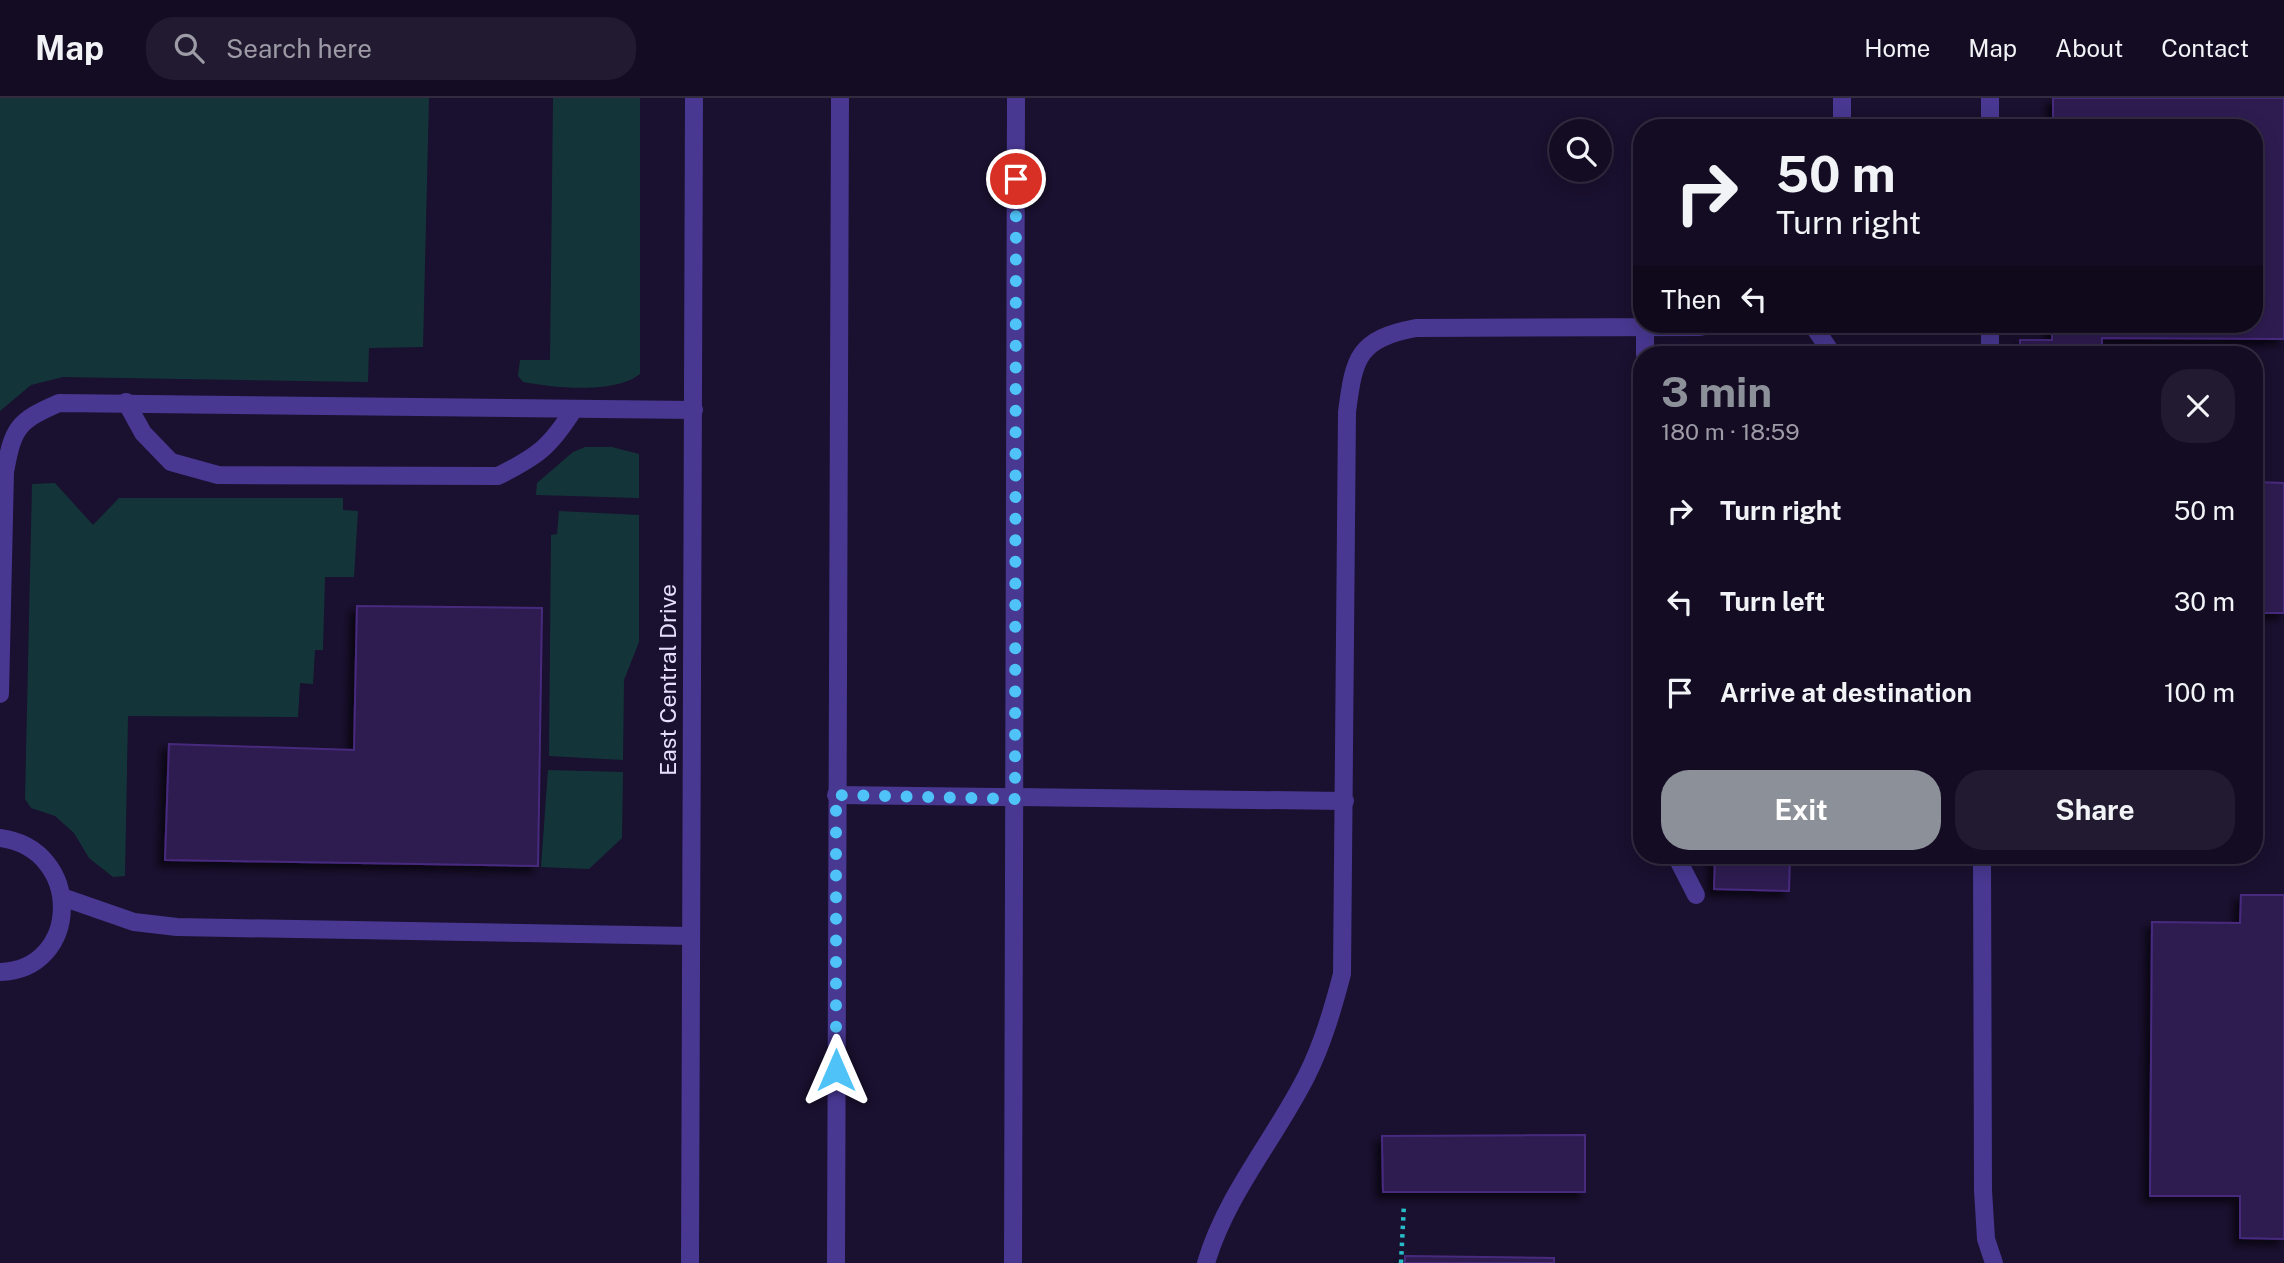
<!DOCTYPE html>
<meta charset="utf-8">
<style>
:root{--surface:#140c23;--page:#211a30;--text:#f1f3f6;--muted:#9d9ba6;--line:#332c41;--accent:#8c9099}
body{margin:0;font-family:"Public Sans",sans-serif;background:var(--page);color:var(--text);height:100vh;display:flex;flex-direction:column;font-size:26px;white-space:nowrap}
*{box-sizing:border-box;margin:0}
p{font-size:23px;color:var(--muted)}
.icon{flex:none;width:38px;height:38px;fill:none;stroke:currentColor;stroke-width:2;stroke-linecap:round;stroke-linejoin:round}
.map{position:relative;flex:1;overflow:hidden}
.details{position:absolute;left:1633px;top:248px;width:630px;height:518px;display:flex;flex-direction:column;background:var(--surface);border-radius:28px;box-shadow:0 4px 18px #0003,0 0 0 2px var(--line)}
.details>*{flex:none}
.hud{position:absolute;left:1633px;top:21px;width:630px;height:214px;border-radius:28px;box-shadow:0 4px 18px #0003,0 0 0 2px var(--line);background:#140c23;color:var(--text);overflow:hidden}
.tools{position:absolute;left:1549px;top:21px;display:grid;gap:14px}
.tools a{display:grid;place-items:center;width:63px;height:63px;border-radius:50%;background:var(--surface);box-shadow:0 4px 18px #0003,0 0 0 2px var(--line);font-size:35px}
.pin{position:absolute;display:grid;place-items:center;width:60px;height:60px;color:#fff;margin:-30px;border:4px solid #fff;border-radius:50%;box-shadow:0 2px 7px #0007}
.me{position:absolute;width:77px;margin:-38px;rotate:0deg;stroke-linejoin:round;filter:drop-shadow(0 0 5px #0008)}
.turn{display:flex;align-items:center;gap:24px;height:147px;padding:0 28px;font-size:32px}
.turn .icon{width:91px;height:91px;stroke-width:2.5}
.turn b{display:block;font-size:49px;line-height:60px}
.then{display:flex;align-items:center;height:66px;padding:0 28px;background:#0003;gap:14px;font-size:26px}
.round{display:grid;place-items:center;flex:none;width:74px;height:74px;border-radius:28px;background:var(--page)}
.summary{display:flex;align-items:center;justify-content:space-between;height:119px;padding:0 28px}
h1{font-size:42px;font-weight:700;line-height:52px;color:var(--accent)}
.cta{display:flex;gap:14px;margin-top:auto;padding:14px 28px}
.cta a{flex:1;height:80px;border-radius:28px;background:var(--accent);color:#fff;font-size:28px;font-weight:700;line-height:80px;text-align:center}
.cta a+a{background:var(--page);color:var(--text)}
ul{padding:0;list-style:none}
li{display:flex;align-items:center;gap:21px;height:91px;padding:0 28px}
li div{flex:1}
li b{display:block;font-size:26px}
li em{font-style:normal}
header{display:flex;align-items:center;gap:42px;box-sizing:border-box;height:98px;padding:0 35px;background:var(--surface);border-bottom:2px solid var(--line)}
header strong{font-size:33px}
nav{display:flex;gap:38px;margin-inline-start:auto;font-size:24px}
.search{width:490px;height:63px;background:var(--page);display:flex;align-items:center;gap:18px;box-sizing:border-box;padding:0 24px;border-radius:28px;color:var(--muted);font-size:26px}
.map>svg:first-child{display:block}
.green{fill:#133539}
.building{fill:#2d1b51;stroke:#472b7e;stroke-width:2;filter:url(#shadow)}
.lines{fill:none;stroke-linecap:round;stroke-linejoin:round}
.path{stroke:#28bcc8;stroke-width:4.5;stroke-dasharray:3.5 5;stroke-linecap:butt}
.minor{stroke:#483891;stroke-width:18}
.route{stroke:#4fc3f7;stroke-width:12;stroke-dasharray:0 21.6}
.labels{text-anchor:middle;stroke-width:7;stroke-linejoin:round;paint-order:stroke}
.street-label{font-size:23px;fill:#e6deff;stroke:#1a102f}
</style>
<header>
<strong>Map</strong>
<div class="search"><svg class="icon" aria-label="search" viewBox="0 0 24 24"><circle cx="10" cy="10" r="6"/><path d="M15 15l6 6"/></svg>Search here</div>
<nav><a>Home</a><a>Map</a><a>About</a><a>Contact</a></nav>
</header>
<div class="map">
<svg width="2284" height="1165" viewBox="0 0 2284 1165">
<defs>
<filter id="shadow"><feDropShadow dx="-6" dy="6" stdDeviation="3.5" flood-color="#0009"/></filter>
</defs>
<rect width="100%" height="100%" fill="#1a102f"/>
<g class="green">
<polygon points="0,0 429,0 423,249 369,250 368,284 63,279 31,287 0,313"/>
<path d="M 553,0 L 640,0 L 640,276 C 615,296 554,290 523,284 L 518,278 L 520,262 L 550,262 Z"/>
<polygon points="585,349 612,349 639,356 639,400 536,397 537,385 573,354"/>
<polygon points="55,385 93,427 119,400 343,400 343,412 358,413 354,479 325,479 323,552 315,552 313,586 300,585 298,619 128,618 125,778 113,779 89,760 74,735 55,718 31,710 25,701 32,386"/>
<polygon points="559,413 639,417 639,544 624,582 623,662 549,658 551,437 557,436"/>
<polygon points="548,672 623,674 622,740 589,771 541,769"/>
</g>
<g class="building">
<polygon points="2053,0 2284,0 2284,241 2102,240 2102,257 2020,257 2020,242 2052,242 2052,226 2254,226 2254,30 2053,30"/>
<polygon points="2254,384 2284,385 2284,515 2254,515"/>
<polygon points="357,508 542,510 538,768 165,762 169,646 354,652"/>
<polygon points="1715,758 1790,758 1789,793 1714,791"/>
<polygon points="2241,797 2284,797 2284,1141 2240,1140 2240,1098 2150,1098 2152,824 2240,825"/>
<polygon points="1585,1037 1585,1094 1383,1094 1382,1038"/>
<polygon points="1405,1158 1554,1160 1554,1165 1405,1165"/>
</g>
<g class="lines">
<polyline class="path" points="1401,1165 1404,1106"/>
<g class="minor">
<polyline points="1842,30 1842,0"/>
<polyline points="1990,30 1990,0"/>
<polyline points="1812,226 1833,257"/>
<polyline points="1645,257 1645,229"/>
<polyline points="1990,257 1990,226"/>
<path d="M 126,304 L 143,335 L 171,364 L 218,377 L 498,378 C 538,358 550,349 574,311"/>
<path d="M 0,596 L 5,374 C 13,329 18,323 59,305 L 694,312"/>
<polyline points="1642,613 1642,717"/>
<polyline points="836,697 1345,703"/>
<path d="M 0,740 C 84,751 81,872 0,874"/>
<polyline points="1676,758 1696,797"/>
<polyline points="1982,758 1983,1092 1986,1141 1994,1165"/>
<polyline points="62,799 134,824 177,829 691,838"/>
<polyline points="690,1165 694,0"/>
<polyline points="836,1165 840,0"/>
<polyline points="1013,1165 1016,0"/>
<path d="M 1206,1165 C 1227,1095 1275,1041 1307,977 C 1323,945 1333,910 1342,876 L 1347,314 C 1354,259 1358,241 1416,230 L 1698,229 L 1718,226"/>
</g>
</g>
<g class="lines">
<polyline class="route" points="836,972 836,697 1015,701 1016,81"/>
</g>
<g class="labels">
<g class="street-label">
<text transform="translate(668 582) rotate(-90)" y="8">East Central Drive</text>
</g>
</g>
</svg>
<div class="tools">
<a><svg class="icon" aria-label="search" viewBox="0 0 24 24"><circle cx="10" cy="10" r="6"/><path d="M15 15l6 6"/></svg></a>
</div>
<div class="pin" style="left:1016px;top:81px;background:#d93025"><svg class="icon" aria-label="arrive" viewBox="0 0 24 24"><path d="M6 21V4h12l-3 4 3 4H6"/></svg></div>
<svg class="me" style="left:836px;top:972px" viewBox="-20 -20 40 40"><path d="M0-17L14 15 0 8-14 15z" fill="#4fc3f7" stroke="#fff" stroke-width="4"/></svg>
<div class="hud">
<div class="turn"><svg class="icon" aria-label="right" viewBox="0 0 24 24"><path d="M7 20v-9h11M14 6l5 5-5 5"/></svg><div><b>50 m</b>Turn right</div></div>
<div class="then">Then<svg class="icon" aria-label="left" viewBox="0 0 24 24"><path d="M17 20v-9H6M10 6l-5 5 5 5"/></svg></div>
</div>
<section class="details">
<div class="summary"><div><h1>3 min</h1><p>180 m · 18:59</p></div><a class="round"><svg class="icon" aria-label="close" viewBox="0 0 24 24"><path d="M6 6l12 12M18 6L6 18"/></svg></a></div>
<ul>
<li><svg class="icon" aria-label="right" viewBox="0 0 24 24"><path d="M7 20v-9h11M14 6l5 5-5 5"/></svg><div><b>Turn right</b></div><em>50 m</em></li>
<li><svg class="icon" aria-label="left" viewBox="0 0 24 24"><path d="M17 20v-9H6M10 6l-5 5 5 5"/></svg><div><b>Turn left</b></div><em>30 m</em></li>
<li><svg class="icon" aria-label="arrive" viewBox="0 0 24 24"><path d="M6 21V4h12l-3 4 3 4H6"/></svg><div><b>Arrive at destination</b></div><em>100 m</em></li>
</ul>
<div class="cta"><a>Exit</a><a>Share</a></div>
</section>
</div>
